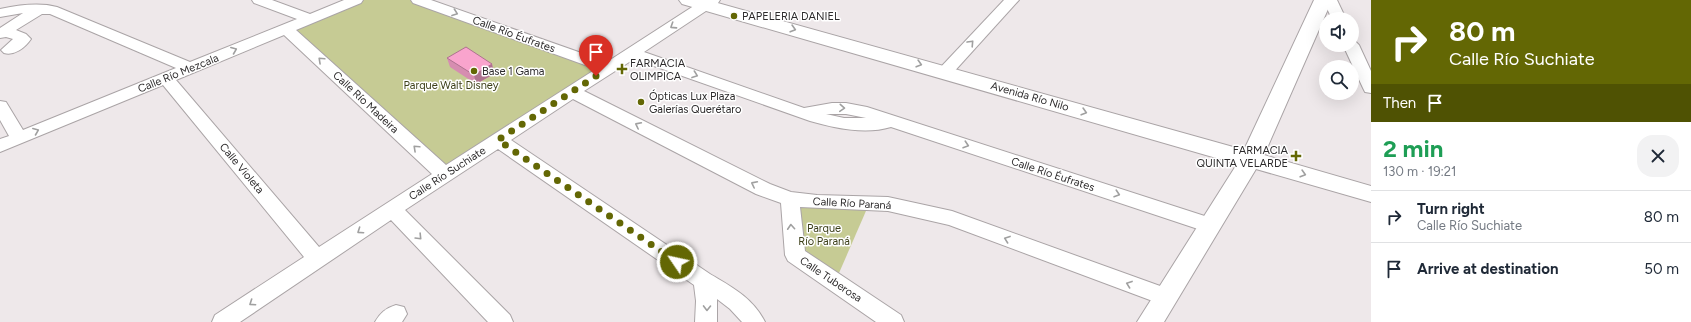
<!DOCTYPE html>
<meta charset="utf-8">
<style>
:root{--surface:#fff;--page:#f2f2f3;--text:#1f2937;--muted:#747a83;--line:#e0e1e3}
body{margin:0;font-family:Figtree,sans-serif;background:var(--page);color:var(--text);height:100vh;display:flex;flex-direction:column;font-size:15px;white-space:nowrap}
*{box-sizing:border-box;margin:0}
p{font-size:13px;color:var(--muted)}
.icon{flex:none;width:22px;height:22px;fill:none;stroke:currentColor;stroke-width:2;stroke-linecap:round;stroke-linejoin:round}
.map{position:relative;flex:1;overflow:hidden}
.sheet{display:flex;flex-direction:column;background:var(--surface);width:320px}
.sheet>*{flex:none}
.guide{background:#636704;color:#fff;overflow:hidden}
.controls{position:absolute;left:1319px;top:12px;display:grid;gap:8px}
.controls a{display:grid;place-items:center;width:40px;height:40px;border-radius:50%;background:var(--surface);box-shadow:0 4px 16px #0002;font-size:20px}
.pin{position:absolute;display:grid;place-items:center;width:34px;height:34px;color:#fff;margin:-41px -17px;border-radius:50% 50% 50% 0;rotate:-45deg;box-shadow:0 0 4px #0007}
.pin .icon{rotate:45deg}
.me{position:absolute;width:44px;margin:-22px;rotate:304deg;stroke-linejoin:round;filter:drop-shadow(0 0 3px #0008)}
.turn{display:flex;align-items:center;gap:14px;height:84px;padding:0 12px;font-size:18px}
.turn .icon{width:52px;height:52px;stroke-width:2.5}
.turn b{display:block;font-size:28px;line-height:34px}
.then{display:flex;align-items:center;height:38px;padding:0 12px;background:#0003;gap:8px;font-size:15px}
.round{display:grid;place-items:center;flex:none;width:42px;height:42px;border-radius:16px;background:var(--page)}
.head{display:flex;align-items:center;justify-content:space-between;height:68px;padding:0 12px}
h1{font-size:24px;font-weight:700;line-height:30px;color:#1e9e55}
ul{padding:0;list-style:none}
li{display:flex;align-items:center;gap:12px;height:52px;padding:0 12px;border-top:1px solid var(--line)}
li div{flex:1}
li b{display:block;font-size:15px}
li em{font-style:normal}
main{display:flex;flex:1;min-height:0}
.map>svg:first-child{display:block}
.green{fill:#c6cb94}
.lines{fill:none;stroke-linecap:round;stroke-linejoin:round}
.minor-casing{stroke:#aaa4a6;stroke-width:2}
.tertiary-casing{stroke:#aaa4a6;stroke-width:2}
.minor{fill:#fff;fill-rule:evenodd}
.tertiary{fill:#fff;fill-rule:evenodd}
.wall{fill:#d68db0}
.shaded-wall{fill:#ae7390}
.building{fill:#f9a4cd;stroke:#ae7390}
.oneway{stroke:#a0a0a0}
.route{stroke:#636704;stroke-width:7;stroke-dasharray:0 12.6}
.poi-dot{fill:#636704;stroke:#fff;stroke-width:1.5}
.labels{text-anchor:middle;stroke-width:3;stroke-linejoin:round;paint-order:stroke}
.poi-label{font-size:11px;fill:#2d2b2c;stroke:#fff;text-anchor:start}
.street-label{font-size:11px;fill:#2d2b2c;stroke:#fff}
.park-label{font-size:11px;fill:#3d401a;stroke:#fff}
</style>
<main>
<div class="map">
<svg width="1371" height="322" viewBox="0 0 1371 322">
<rect width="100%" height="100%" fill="#eee8ea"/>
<g class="green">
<polygon points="356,0 418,0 609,68 445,175 286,29"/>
<polygon points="791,201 869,204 836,280 796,254"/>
</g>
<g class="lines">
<defs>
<g id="minor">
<path d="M 252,0 L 272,0 L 310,14 L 344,0 L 363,0 L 361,3 L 296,30 L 446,165 L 596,69 L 413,3 L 411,0 L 431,0 L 607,62 L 703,0 L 720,0 L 718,3 L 644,52 L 804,108 L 832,103 L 846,103 L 867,107 L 1217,220 L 1220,225 L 1217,230 L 1210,233 L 891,127 C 865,135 835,128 810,121 L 634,59 L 584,91 L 770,184 L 791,192 L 817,195 L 888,197 L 952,211 L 1174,291 L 1177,297 L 1174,303 L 1166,306 L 949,225 L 888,211 L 800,207 L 805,251 L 901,315 L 904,322 L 876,322 L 788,261 L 785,255 L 781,203 L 756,194 L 573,99 L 511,140 L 710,274 C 732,287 753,298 765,322 L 742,322 L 730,309 L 717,299 L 717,322 L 695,322 L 696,301 L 694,285 L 498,149 L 405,210 L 510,315 L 513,322 L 488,322 L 391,220 L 240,322 L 212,322 L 215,315 L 304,257 L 163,85 L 0,152 L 0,139 L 9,136 L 0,120 L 0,101 L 6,102 L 23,130 L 176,68 L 50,14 L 42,14 L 16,30 L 26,34 L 31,39 C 25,48 14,56 4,53 L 1,50 L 13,39 L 6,37 L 0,38 L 0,28 L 23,13 L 0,17 L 0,9 C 19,5 39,2 57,7 L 190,62 L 297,19 L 254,3 ZM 284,35 L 432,174 L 319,247 L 176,80 ZM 826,114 L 846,114 L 866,118 L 844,118 Z"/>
<polygon points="1004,0 1019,0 951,75 945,77 939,75 937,72 939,69"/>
<polygon points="1323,0 1337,0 1346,19 1332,19"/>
<polygon points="1352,41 1356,42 1359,45 1371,71 1371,93 1365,92 1363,88 1343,45 1352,45"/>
<path d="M 396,305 L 404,307 L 407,314 L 402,322 L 375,322 C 380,313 386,308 396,305 Z"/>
</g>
<polygon id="tertiary" points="679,0 707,0 1244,150 1314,0 1332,0 1264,155 1371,186 1371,202 1256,169 1164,322 1137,322 1237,164 682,4"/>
</defs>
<use href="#minor" class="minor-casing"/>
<use href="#tertiary" class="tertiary-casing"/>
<use href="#minor" class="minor"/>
<use href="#tertiary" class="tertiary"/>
</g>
<polygon class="wall" points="447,58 492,64 494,74 476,84 450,67"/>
<polygon class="shaded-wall" points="492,64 494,74 476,84 474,75"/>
<polygon class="building" points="466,47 492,64 474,75 447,58"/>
<defs><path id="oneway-chevron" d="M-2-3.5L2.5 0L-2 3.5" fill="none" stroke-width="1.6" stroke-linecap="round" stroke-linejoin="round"/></defs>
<g class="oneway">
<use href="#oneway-chevron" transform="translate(455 13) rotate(20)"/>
<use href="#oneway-chevron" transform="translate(673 26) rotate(147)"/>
<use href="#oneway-chevron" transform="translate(793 29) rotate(16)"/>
<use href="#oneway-chevron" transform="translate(971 43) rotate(-47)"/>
<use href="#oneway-chevron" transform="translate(234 50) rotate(-22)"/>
<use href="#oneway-chevron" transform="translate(321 60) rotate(-137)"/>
<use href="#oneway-chevron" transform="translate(919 64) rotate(16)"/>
<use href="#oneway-chevron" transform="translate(695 75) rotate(20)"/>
<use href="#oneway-chevron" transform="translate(842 108) rotate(4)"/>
<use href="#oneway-chevron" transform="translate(1084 112) rotate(16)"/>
<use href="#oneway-chevron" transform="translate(638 125) rotate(-153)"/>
<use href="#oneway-chevron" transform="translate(36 131) rotate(-22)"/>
<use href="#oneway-chevron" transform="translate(966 145) rotate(18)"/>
<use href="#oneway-chevron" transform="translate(416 148) rotate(-137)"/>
<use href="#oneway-chevron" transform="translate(1303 174) rotate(16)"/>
<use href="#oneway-chevron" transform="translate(754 184) rotate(-153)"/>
<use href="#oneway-chevron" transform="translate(1117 194) rotate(18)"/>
<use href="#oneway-chevron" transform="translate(791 227) rotate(-94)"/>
<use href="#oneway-chevron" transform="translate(360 231) rotate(146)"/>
<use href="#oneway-chevron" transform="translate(419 237) rotate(46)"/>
<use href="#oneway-chevron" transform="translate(1007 239) rotate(-160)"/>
<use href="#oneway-chevron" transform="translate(1129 284) rotate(-160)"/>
<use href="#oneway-chevron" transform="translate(252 303) rotate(146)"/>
<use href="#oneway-chevron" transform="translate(707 308) rotate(91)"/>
</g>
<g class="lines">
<polyline class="route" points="596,76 498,140 677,262"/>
</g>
<g class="poi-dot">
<circle cx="734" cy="16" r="4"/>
<path d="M620 63h4v4h4v4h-4v4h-4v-4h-4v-4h4z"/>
<circle cx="474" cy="71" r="4"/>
<circle cx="641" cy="102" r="4"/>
<path d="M1294 150h4v4h4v4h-4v4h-4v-4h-4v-4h4z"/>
</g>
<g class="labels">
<g class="poi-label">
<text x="742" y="20">PAPELERIA DANIEL</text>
<text x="630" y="67">FARMACIA<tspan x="630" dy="13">OLIMPICA</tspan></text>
<text x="482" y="75">Base 1 Gama</text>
<text x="649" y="100">Ópticas Lux Plaza<tspan x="649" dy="13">Galerías Querétaro</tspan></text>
<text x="1288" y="154" text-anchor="end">FARMACIA<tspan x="1288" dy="13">QUINTA VELARDE</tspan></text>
</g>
<g class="street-label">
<text transform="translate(514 34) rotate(20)" y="4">Calle Río Éufrates</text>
<text transform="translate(178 73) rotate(-22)" y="4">Calle Río Mezcala</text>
<text transform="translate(1030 96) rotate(16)" y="4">Avenida Río Nilo</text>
<text transform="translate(366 102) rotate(43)" y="4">Calle Río Madeira</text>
<text transform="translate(242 168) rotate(50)" y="4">Calle Violeta</text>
<text transform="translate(447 173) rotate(-33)" y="4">Calle Río Suchiate</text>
<text transform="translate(1053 174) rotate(18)" y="4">Calle Río Éufrates</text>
<text transform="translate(852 203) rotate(3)" y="4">Calle Río Paraná</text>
<text transform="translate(831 279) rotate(34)" y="4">Calle Tuberosa</text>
</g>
<g class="park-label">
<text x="451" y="89">Parque Walt Disney</text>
<text x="824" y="232">Parque<tspan x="824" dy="13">Río Paraná</tspan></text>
</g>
</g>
</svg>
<div class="controls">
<a><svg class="icon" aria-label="sound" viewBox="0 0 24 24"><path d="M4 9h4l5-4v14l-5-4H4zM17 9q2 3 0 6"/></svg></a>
<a><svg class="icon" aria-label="search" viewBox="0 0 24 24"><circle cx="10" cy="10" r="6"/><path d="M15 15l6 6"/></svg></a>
</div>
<div class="pin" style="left:596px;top:76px;background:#d93025"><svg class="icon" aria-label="arrive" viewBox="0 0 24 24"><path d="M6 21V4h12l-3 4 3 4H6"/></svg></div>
<svg class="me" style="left:677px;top:262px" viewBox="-20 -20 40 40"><circle r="17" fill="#636704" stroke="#fff" stroke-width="3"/><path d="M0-11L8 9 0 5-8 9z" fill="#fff"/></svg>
</div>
<section class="sheet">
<div class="guide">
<div class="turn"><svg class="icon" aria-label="right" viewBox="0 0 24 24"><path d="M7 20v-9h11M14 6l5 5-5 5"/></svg><div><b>80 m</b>Calle Río Suchiate</div></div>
<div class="then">Then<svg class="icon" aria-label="arrive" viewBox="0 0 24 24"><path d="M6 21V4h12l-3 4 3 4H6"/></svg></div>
</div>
<div class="head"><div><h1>2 min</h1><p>130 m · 19:21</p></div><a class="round"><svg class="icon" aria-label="close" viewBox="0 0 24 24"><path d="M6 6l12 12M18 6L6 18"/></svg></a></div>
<ul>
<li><svg class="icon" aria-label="right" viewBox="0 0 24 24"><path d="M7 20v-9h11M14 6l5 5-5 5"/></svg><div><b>Turn right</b><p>Calle Río Suchiate</p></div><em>80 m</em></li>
<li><svg class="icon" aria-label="arrive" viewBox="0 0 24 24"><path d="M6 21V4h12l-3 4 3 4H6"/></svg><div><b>Arrive at destination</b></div><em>50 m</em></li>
</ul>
</section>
</main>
